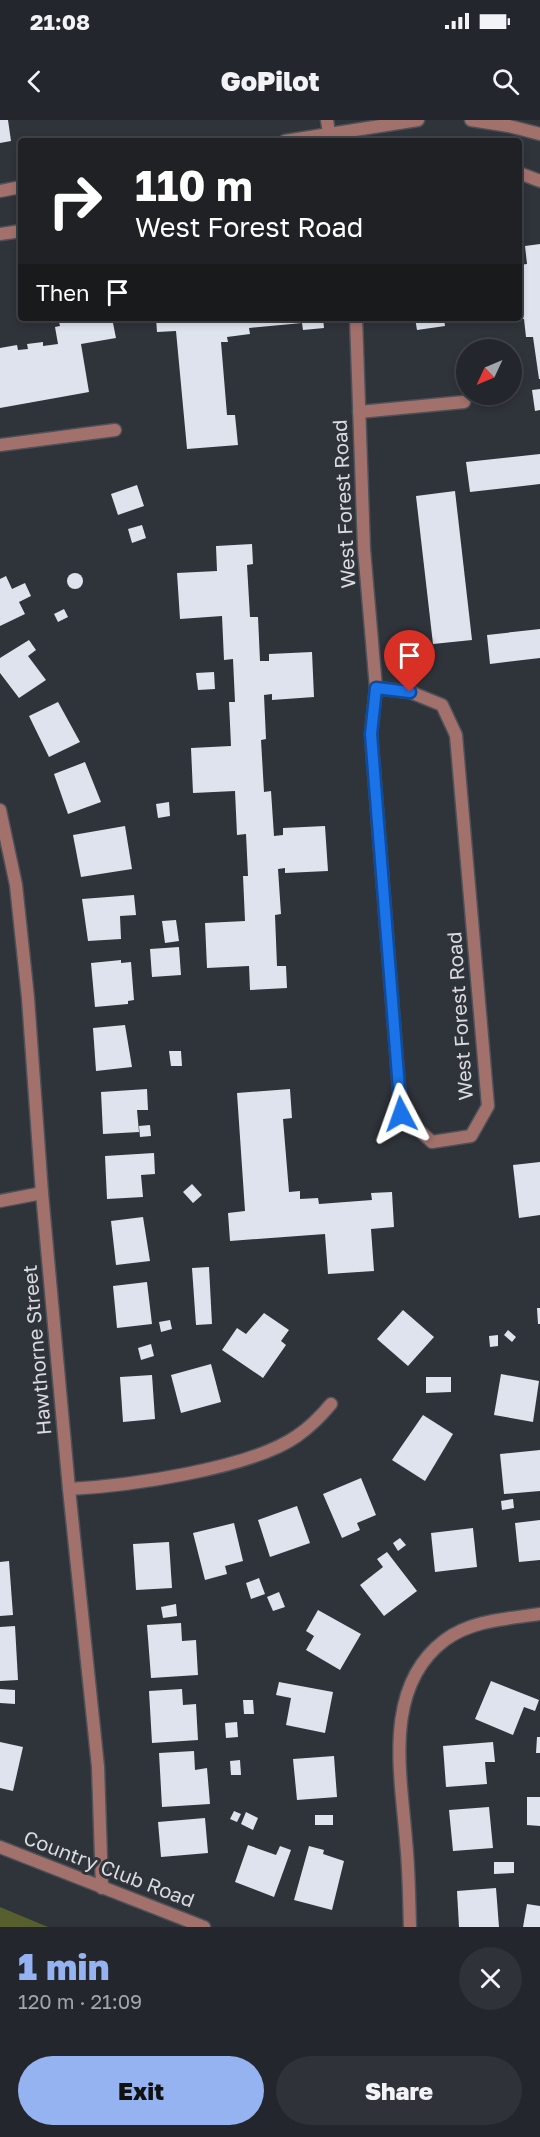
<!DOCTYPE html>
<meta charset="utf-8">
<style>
:root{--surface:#23262c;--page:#2f3238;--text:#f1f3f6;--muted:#a3a5a9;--line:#404348;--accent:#95b2f1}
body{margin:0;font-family:"Golos Text",sans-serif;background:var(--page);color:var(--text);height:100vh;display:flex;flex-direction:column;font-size:22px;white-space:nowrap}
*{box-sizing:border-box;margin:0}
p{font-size:20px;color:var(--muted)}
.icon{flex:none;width:33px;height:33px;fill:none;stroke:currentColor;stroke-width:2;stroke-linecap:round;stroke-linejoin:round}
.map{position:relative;height:1807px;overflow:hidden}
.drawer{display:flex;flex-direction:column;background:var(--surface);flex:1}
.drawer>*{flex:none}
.banner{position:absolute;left:18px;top:18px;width:504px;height:183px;border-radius:6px;box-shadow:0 3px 9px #0003,0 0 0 2px var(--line);background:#202124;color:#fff;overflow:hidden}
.needle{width:39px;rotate:226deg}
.controls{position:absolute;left:456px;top:219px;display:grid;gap:12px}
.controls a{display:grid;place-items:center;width:66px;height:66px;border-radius:50%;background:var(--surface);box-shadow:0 3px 9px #0003,0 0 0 2px var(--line);font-size:30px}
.pin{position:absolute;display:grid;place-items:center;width:51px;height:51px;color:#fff;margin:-62px -26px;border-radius:50% 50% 50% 0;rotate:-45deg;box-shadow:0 0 6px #0007}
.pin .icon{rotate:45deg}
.me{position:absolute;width:66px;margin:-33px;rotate:356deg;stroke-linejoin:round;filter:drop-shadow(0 0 4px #0008)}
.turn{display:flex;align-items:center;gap:21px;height:126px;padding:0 18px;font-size:27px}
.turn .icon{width:78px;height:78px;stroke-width:2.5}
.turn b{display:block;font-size:42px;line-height:51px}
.then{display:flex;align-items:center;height:57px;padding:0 18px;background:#0003;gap:12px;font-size:22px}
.round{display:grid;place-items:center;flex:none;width:63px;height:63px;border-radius:32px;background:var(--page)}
.summary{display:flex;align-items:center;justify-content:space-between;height:102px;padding:0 18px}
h1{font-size:36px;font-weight:800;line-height:45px;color:var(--accent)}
.button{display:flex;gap:12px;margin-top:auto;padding:12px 18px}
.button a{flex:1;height:69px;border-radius:36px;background:var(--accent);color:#111;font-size:24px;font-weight:800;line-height:69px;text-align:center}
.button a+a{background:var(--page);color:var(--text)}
.status{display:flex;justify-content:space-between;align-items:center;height:42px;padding:0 30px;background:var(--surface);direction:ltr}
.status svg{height:16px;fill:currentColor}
header{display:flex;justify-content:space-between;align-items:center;height:78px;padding:0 18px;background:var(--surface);font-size:27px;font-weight:800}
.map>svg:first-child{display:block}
.green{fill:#575f2e}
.building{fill:#dee3ed}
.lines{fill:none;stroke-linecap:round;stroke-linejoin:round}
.lane-casing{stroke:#4e5158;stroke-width:15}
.street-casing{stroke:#4e5158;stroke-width:15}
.lane{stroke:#a3716c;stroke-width:12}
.street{stroke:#a3716c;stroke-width:12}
.route-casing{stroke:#114b97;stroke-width:15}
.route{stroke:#1a73e8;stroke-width:10}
.labels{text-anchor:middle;stroke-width:6;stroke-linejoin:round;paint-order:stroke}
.street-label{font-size:20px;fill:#d9dbe0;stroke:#2f333a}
</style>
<div class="status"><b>21:08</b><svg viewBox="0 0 49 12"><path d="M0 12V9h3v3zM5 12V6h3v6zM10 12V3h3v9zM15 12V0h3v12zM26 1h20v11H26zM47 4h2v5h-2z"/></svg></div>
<header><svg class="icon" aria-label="back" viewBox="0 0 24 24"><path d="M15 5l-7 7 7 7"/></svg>GoPilot<svg class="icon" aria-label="search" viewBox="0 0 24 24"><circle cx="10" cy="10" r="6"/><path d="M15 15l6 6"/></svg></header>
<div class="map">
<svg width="540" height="1807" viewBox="0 0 540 1807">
<rect width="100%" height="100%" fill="#2f333a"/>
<polygon class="green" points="0,1787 48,1807 0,1807"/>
<g class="building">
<polygon points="0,0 8,0 11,21 0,23"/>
<polygon points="540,124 540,259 539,259 533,217 526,217 524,199 519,199 519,145 527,144 525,126"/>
<polygon points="58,198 112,198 116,218 81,224 89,272 0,288 0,228 17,225 18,230 28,229 27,224 43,222 43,226 58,224 55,207 60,206"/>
<polygon points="156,198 323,198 324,208 303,210 302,203 249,208 250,214 227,217 228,222 221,222 227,295 235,295 238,325 187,329 176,211 157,212"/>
<polygon points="415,198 444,198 445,206 417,210"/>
<polygon points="540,269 540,290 535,291 532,270"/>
<polygon points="540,334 540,364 470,372 466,342"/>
<polygon points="137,365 144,386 118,395 111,374"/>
<polygon points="455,371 472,520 433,524 416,376"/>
<polygon points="142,405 146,418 132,423 128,409"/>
<polygon points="252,424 253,444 247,445 250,497 258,497 260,541 269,541 269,534 312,532 314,577 272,580 272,574 264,575 266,619 261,620 264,672 271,671 274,716 283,715 283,708 325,706 328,751 285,753 285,748 278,749 281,794 275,795 277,846 286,846 287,868 250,870 249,846 207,848 205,803 245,801 243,756 248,756 246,714 237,715 235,671 193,673 191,628 231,626 229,582 235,582 233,539 224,540 222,496 180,499 177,453 217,451 216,426"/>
<circle cx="75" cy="461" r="8"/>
<polygon points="6,456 12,469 25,463 31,476 19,482 25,494 0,506 0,459"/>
<polygon points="64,489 68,497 58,502 54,494"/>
<polygon points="540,509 540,538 490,544 487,515"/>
<polygon points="29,520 36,530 28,536 46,560 19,578 0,553 0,538"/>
<polygon points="214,552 215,569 198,570 196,553"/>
<polygon points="58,582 80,622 49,637 29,596"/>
<polygon points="85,642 101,682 68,694 54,654"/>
<polygon points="169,682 170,696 158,698 156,684"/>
<polygon points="125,706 132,749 81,757 73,715"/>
<polygon points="134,775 136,795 120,796 121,819 88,821 82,779"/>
<polygon points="176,800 179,821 165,823 162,801"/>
<polygon points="179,827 181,855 152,857 150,829"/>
<polygon points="121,840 121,843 131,842 134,880 128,881 128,884 95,887 91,843"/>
<polygon points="125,905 132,947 96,951 93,908"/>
<polygon points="169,931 181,931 182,946 171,946"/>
<polygon points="147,969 148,990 137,990 139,1012 103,1014 101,972"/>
<polygon points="290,969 292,998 283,999 289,1072 300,1071 300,1079 318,1078 319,1084 372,1080 371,1073 392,1072 394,1107 371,1109 374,1151 328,1154 325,1114 230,1121 228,1093 245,1091 237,973"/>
<polygon points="150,1005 151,1016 140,1017 139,1006"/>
<polygon points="154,1033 155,1054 141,1055 143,1077 107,1079 105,1036"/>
<polygon points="540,1042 540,1095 519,1098 513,1045"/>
<polygon points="192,1064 202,1075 193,1083 183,1072"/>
<polygon points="143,1097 150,1141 116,1145 111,1101"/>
<polygon points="209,1147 212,1204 196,1205 192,1148"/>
<polygon points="147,1162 152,1204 117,1208 113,1166"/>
<polygon points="537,1188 540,1188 540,1204 538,1204"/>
<polygon points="403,1190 434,1217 408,1246 377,1219"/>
<polygon points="264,1193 289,1210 281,1221 286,1225 263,1258 222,1230 237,1208 246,1214"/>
<polygon points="170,1200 172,1209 161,1212 159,1202"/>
<polygon points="508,1210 516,1217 512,1222 504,1215"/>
<polygon points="498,1215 498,1226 490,1227 489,1216"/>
<polygon points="151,1224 154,1236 141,1240 138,1228"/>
<polygon points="211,1244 221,1282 181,1293 171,1255"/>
<polygon points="501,1254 539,1261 533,1302 494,1295"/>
<polygon points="152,1255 155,1299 123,1302 120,1257"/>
<polygon points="426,1257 451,1257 451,1272 426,1273"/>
<polygon points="423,1295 453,1314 425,1361 392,1340"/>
<polygon points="540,1330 540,1371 504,1374 500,1334"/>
<polygon points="361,1358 376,1395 357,1403 360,1410 342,1418 323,1374"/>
<polygon points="513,1379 514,1388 502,1390 501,1381"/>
<polygon points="297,1386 310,1423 270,1437 258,1400"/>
<polygon points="540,1400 540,1440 519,1442 515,1403"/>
<polygon points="234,1403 243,1441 225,1446 227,1454 205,1460 193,1413"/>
<polygon points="473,1408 477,1447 435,1452 431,1413"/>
<polygon points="400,1418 406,1425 398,1431 393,1423"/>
<polygon points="169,1422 172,1468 136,1470 133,1424"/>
<polygon points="387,1432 417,1471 384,1496 360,1465 383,1447 377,1439"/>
<polygon points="9,1441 13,1495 0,1496 0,1442"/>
<polygon points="259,1458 265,1474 251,1479 246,1463"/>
<polygon points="279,1472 285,1487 273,1491 267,1477"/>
<polygon points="176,1484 177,1496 163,1498 161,1487"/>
<polygon points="318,1490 361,1514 340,1550 306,1530 314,1516 306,1511"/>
<polygon points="181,1503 182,1521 196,1520 198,1555 151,1558 147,1505"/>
<polygon points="15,1506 18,1560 0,1561 0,1507"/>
<polygon points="491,1561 539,1580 535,1591 524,1587 513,1615 475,1599"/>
<polygon points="279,1562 333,1572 325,1613 286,1605 291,1578 276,1575"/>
<polygon points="0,1569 15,1570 15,1584 0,1583"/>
<polygon points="182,1569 183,1585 196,1584 198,1620 152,1623 149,1571"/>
<polygon points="243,1580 253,1580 254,1594 244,1594"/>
<polygon points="237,1602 238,1617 226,1618 225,1603"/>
<polygon points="537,1617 540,1617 540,1633 536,1633"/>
<polygon points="0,1622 23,1627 13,1671 0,1668"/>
<polygon points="493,1622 495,1642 485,1642 487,1664 446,1667 443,1626"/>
<polygon points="194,1631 195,1650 207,1648 210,1684 162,1687 159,1633"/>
<polygon points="334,1636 337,1677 297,1680 293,1639"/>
<polygon points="240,1640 241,1655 231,1655 230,1641"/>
<polygon points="527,1677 540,1677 540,1706 527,1705"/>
<polygon points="489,1687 493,1728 453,1731 449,1690"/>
<polygon points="234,1691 241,1694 237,1702 230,1699"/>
<polygon points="246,1692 258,1698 253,1710 241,1704"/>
<rect x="315" y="1695" width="18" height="10"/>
<polygon points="205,1698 208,1733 161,1737 158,1702"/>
<polygon points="248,1725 276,1735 280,1726 291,1730 274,1777 235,1762"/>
<polygon points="309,1726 324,1730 323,1734 344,1741 332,1790 294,1780"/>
<polygon points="494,1742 514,1742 514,1753 494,1754"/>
<polygon points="496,1768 499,1807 459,1807 457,1771"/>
<polygon points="527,1784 540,1786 540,1807 523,1807"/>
</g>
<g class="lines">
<defs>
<g id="lane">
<polyline points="359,292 464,282"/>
<polyline points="0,325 115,310"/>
</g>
<g id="street">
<polyline points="327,0 330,20"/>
<polyline points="471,0 509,6 540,14"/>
<polyline points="285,21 418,0"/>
<polyline points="519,53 540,61"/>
<polyline points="0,71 21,67"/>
<polyline points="0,114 21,111"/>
<polyline points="356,198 364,429 376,568"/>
<polygon points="376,568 410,572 442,585 456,615 488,986 471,1016 432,1022 401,994 371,614"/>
<polyline points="0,690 16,765 28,878 42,1073 69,1369 98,1647 102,1768"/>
<polyline points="0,1081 42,1073"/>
<path d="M 69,1369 C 127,1366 250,1349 297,1316 C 310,1307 321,1296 331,1284"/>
<polyline points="0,1727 204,1807"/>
<path d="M 410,1807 C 409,1778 409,1749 406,1721 C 401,1655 382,1567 445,1520 C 472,1500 507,1499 540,1494"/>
</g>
</defs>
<use href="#lane" class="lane-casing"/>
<use href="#street" class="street-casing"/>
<use href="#lane" class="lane"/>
<use href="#street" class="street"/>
</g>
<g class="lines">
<defs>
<polyline id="route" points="401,994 371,614 376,568 410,572"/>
</defs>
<use href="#route" class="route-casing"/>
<use href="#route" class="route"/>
</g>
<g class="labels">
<g class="street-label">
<text transform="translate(344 384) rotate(-93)" y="7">West Forest Road</text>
<text transform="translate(460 896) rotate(-94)" y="7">West Forest Road</text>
<text transform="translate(37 1230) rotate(-95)" y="7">Hawthorne Street</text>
<text transform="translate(109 1749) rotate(21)" y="7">Country Club Road</text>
</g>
</g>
</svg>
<div class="controls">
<a><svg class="needle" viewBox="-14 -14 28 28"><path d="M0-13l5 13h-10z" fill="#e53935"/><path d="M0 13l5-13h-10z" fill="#a3a5a9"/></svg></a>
</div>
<div class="pin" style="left:410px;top:572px;background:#d93025"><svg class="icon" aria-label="arrive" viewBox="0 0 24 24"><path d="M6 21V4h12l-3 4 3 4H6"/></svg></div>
<svg class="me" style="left:401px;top:994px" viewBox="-20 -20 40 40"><path d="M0-17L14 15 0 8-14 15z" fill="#1a73e8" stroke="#fff" stroke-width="4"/></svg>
<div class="banner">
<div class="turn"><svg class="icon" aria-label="right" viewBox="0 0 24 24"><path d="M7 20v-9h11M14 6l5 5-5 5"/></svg><div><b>110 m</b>West Forest Road</div></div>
<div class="then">Then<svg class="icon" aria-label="arrive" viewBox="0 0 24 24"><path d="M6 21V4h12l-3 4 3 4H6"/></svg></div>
</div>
</div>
<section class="drawer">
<div class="summary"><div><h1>1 min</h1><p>120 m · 21:09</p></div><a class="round"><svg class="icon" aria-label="close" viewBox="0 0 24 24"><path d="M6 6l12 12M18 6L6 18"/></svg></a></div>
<div class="button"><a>Exit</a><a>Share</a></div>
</section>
